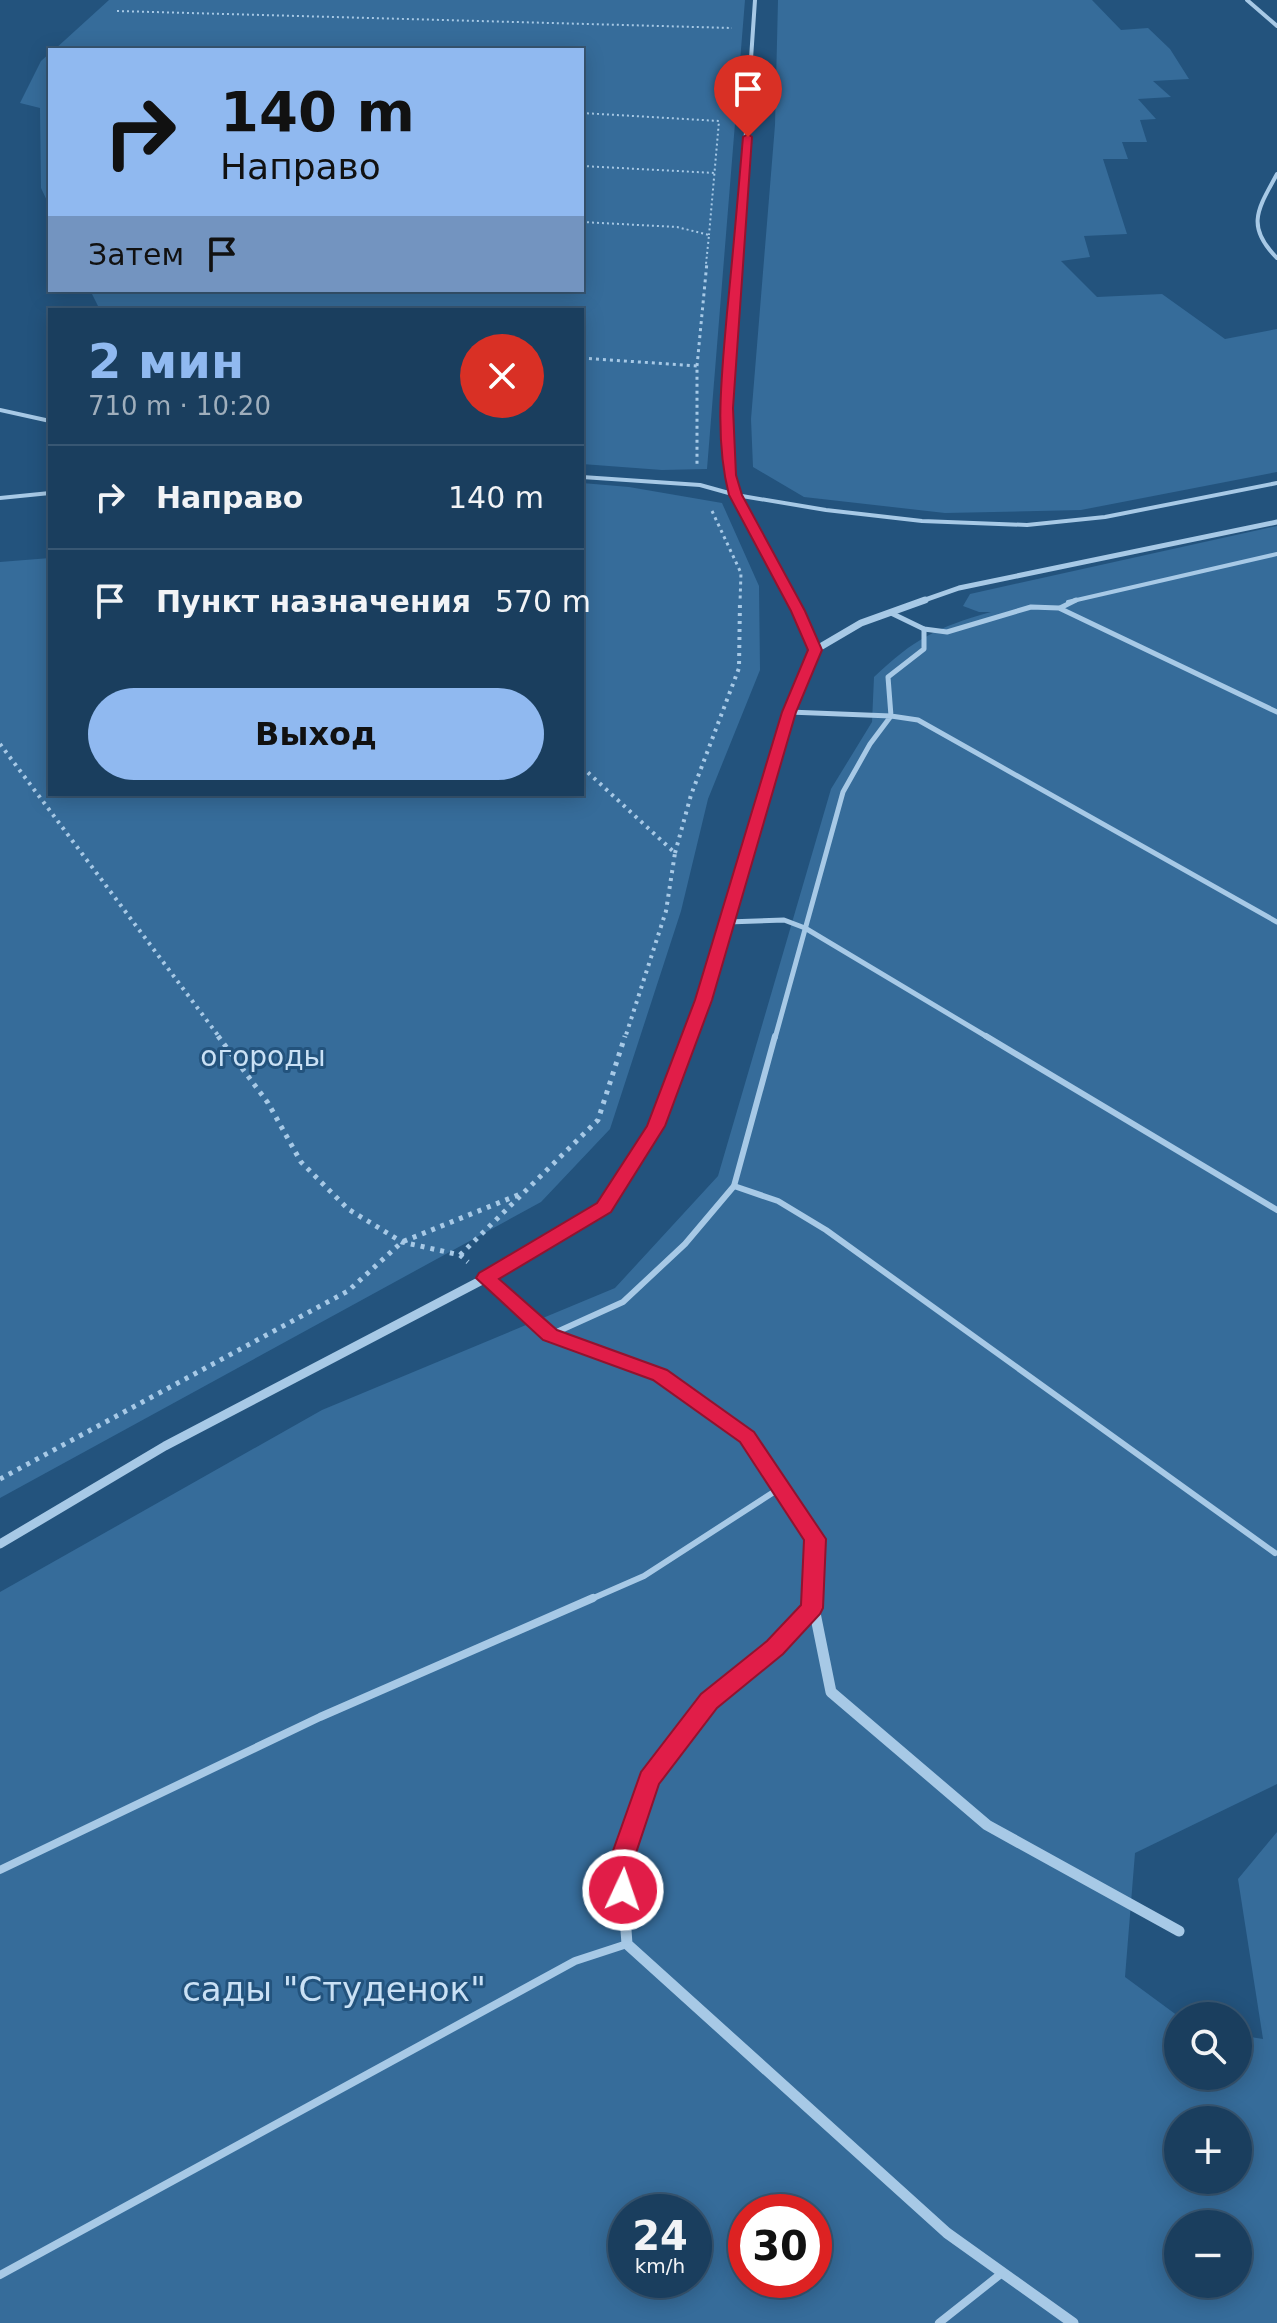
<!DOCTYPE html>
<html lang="ru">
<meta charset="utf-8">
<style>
:root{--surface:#1a3e5e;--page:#274967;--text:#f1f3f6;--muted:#9faebc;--line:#385773;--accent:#90b9f0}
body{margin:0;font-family:"DejaVu Sans",sans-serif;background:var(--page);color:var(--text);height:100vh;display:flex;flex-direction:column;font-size:30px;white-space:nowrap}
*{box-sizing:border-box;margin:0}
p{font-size:26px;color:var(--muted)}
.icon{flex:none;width:44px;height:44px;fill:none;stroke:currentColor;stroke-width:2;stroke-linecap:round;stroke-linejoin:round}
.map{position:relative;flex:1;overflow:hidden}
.drawer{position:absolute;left:48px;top:308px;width:536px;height:488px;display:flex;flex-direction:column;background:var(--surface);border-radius:0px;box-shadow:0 4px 20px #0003,0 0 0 2px var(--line)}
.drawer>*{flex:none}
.hud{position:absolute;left:48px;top:48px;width:536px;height:244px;border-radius:0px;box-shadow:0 4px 20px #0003,0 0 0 2px var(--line);background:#90b9f0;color:#111;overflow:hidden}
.tools{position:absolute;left:1164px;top:2002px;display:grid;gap:16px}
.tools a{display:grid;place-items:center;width:88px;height:88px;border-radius:50%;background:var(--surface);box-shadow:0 4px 20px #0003,0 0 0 2px var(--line);font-size:40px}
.speed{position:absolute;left:608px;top:2194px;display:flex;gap:16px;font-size:40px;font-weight:700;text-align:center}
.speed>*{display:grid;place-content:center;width:104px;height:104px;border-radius:50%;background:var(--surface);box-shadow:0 4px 20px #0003,0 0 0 2px var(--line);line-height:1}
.speed small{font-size:20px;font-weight:400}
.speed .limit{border:12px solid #d22;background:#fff;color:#111}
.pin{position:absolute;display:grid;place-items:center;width:68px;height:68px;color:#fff;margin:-82px -34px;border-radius:50% 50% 50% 0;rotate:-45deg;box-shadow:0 0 8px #0007}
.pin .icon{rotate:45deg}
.me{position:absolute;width:88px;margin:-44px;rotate:3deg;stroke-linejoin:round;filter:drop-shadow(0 0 6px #0008)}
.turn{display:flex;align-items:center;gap:28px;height:168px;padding:0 40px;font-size:36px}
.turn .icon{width:104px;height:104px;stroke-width:2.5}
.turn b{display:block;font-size:56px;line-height:68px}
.then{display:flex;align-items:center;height:76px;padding:0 40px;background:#0003;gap:16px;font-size:30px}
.round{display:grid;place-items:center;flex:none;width:84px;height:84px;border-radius:42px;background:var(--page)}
.headline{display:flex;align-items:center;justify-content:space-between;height:136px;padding:0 40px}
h1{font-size:48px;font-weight:700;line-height:60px;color:var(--accent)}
.primary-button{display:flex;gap:16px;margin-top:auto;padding:16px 40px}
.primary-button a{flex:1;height:92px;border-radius:48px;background:var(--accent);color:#111;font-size:32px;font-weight:700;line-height:92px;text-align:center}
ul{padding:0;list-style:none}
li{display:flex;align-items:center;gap:24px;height:104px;padding:0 40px;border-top:2px solid var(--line)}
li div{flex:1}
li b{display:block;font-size:30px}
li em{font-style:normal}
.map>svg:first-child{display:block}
.green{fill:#366c9a;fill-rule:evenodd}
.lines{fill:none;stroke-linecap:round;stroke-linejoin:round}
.path-far3{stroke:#a7c9e6;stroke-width:2;stroke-dasharray:2 3;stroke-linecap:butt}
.path-far2{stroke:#a7c9e6;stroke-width:3;stroke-dasharray:3 4;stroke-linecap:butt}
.path-far1{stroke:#a7c9e6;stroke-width:4;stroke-dasharray:3 5;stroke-linecap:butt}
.path{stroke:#a7c9e6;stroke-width:5;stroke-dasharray:4 6;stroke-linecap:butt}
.lane-far3{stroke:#a7c9e6;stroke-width:4}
.lane-far2{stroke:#a7c9e6;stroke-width:5}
.lane-far1{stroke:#a7c9e6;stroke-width:6}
.lane{stroke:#a7c9e6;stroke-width:8}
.street-far4{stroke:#a7c9e6;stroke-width:4}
.street-far3{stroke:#a7c9e6;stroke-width:5}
.street-far2{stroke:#a7c9e6;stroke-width:7}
.street-far1{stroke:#a7c9e6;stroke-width:9}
.street{stroke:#a7c9e6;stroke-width:11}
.route{fill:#e11d48;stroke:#92132f;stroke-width:2}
.labels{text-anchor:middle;stroke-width:6;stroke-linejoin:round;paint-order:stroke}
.park-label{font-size:28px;fill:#cae1f5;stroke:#23537d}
.near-park-label{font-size:34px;fill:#cae1f5;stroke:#23537d}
</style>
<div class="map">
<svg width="1277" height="2323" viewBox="0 0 1277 2323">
<rect width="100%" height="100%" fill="#23537d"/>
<g class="green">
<polygon points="109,0 745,0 707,469 662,470 582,464 582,310 100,310 90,290 582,290 582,50 54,50"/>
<polygon points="778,0 1092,0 1121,30 1148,28 1170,49 1189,79 1153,81 1171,97 1138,99 1156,119 1140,120 1147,142 1122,142 1128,159 1103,159 1127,234 1084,236 1090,257 1061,261 1097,297 1162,294 1225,339 1277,329 1277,472 1081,510 945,513 804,497 753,467 751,419 775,125"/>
<polygon points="50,53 50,207 41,188 40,108 20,103 41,61"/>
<polygon points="582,483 629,487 722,503 759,586 760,670 708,799 681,911 610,1129 541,1202 0,1498 0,562 50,558 50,794 582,794"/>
<path d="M 1277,526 L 1277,1784 L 1135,1853 L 1125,1977 L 1178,2016 L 1178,2076 L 1238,2076 L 1238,2035 L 1263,2039 L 1238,1879 L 1277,1832 L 1277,2323 L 0,2323 L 0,1592 L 322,1410 L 615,1288 L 718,1176 L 831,789 L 872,722 L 874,677 C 914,639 937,627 991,612 L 979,612 L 963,606 L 970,594 ZM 1178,2120 L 1238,2120 L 1238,2180 L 1178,2180 ZM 626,2212 L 694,2212 L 694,2280 L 626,2280 ZM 746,2212 L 814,2212 L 814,2280 L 746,2280 ZM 1178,2224 L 1238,2224 L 1238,2284 L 1178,2284 Z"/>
</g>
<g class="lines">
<g class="path-far3">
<polyline points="117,11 732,28"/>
<polyline points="582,113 719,121 709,235"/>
<polyline points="582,166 715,173"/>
<polyline points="582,222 677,227 709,235 706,264"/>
</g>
<g class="path-far2">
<polyline points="582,358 697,366 697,464"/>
<polyline points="697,366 707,262"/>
<polyline points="712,511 741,573 740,602"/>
</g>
<g class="path-far1">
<polyline points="0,744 220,1038"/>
<polyline points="582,767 675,853 666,911 625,1038"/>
<polyline points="675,853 691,795 739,668 740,600"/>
</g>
<g class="path">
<polyline points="218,1036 268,1103 301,1162 348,1209 402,1242 460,1255 468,1262"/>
<polyline points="460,1255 598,1120 625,1036"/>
<polyline points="0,1479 348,1291 402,1242 523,1193"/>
</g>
<g class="lane-far3">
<polyline points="0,410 50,421"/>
<polyline points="582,477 700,485 736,495 826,510 922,521 1027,525 1105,517 1277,483"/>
<polyline points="0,498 50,493"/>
<polyline points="1068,602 1277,554"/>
</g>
<g class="lane-far2">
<polyline points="1060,608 1076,600"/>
<polyline points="891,613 924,629 947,632 1031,607 1059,608 1277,712"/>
<polyline points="924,629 924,649 888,677 891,716 918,720 1277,922"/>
<polyline points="727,922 784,920 805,928 989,1038"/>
<polyline points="775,1038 843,792 870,744 891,716 789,712"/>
</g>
<g class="lane-far1">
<polyline points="986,1036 1277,1210"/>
<polyline points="734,1186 778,1201 826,1230 1275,1553"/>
<polyline points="550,1335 623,1302 685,1244 734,1186 775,1036"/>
<polyline points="589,1600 644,1576 780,1488"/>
</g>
<g class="lane">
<polyline points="0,1870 320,1717 593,1598"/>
<polyline points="0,2275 575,1961 627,1944"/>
<polyline points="939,2323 1002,2273"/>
</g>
<g class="street-far4">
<polyline points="1247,0 1277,26"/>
<path d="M 1277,174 C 1258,209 1245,226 1277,258"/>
<polyline points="737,264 755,0"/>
</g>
<g class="street-far3">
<path d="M 737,262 C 731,332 713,426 736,494 C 747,527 776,570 793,602"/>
<polyline points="919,602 959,588 1277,522"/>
</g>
<g class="street-far2">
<polyline points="792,600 815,650"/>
<polyline points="689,1038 704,1000 789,712 815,650 861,623 925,600"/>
</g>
<g class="street-far1">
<polyline points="486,1278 550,1335 660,1375 747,1437 815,1539 812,1600"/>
<polyline points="0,1544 165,1446 511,1265 604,1207 656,1126 690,1036"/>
</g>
<g class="street">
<polyline points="812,1598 831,1692 987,1825 1179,1931"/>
<polyline points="812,1608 775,1648 709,1701 649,1780 621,1862 627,1944 947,2233 1073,2323"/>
</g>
</g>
<path class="route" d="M 748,134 L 752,137 L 733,408 L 736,475 L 742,495 L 805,611 L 822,650 L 796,712 L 712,1000 L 665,1126 L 611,1212 L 499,1279 L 557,1330 L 667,1370 L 754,1432 L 826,1539 L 823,1608 L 820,1614 L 783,1654 L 717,1708 L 659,1784 L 633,1862 L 635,1890 L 632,1897 L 623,1901 L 614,1897 L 609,1862 L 641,1772 L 701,1694 L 767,1641 L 801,1605 L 804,1540 L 740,1442 L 653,1380 L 543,1340 L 476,1278 L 479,1273 L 597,1203 L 647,1126 L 695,1000 L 782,712 L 808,650 L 791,611 L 729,495 C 714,437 722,372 727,313 C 733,254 738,195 743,137 Z"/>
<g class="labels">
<g class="park-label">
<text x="263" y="1066">огороды</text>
</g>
<g class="near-park-label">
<text x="334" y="2001">сады "Студенок"</text>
</g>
</g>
</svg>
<div class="tools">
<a><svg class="icon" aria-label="search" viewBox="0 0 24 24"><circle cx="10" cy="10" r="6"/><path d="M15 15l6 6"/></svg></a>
<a>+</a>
<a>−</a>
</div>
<div class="speed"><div>24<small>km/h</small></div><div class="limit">30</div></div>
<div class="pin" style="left:748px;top:137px;background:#d93025"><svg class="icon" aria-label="arrive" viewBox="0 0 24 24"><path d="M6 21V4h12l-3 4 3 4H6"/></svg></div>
<svg class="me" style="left:623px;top:1890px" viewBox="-20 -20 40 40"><circle r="17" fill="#e11d48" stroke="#fff" stroke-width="3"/><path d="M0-11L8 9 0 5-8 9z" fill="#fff"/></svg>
<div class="hud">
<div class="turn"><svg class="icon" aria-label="right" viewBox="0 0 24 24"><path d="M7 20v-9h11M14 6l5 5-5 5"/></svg><div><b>140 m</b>Направо</div></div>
<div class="then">Затем<svg class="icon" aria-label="arrive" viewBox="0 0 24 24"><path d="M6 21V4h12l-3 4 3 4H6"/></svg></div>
</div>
<section class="drawer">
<div class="headline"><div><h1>2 мин</h1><p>710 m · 10:20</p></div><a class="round" style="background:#d93025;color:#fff"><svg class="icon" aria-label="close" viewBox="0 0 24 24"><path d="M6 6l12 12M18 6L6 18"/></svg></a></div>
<ul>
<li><svg class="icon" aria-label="right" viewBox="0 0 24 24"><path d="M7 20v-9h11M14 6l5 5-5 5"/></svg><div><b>Направо</b></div><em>140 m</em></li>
<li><svg class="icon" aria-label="arrive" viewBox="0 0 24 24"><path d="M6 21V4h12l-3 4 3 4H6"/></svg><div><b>Пункт назначения</b></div><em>570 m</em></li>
</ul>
<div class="primary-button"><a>Выход</a></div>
</section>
</div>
